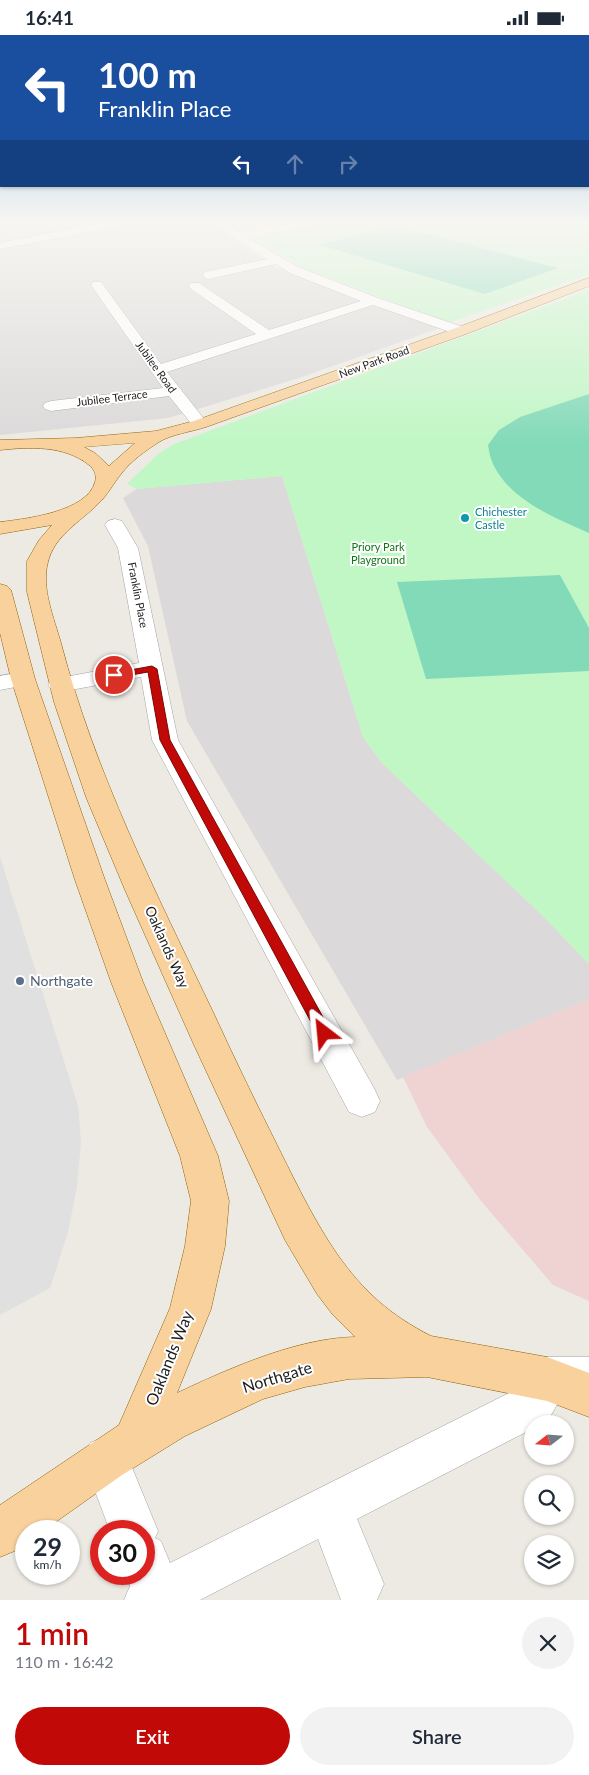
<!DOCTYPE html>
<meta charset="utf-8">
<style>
:root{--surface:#fff;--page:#f2f2f3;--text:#1f2937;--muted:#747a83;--accent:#c10908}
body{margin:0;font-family:Lato,sans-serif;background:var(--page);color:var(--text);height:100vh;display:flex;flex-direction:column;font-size:19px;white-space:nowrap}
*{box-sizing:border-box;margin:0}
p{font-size:16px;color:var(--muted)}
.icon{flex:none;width:28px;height:28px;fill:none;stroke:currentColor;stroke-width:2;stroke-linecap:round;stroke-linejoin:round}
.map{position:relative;height:1565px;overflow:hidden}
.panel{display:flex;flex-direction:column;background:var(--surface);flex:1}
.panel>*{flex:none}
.hud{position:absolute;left:0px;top:0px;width:590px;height:152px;box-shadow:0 1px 4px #0004;background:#1a4fa0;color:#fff;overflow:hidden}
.needle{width:32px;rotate:253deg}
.controls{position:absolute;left:524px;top:1380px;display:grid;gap:10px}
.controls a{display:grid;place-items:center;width:50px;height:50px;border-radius:50%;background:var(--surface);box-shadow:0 1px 4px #0004;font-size:25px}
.speed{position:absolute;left:15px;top:1485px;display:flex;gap:10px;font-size:25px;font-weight:700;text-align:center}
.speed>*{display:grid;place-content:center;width:65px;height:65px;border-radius:50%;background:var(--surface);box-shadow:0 1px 4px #0004;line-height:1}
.speed small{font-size:12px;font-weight:400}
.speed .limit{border:8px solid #d22;background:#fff;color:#111}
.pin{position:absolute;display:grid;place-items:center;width:42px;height:42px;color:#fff;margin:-21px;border:2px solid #fff;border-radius:50%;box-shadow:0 1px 5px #0007}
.me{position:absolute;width:55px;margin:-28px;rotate:331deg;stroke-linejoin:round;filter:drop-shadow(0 0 4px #0008)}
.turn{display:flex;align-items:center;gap:18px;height:105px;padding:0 15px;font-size:22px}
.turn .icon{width:65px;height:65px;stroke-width:2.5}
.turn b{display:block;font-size:35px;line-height:42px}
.lanes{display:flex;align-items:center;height:48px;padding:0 15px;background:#0003;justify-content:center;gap:25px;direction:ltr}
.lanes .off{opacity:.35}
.round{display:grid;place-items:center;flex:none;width:52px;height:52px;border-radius:26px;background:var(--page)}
.summary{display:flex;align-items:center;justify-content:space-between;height:85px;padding:0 15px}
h1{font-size:30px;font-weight:600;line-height:38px;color:var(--accent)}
.cta{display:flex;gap:10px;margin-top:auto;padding:10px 15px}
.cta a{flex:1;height:58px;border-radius:30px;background:var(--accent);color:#fff;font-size:20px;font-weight:600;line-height:58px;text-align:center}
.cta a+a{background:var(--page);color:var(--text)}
.status{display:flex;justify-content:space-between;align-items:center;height:35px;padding:0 25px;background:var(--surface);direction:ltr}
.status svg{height:14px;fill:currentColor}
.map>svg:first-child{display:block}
.residential{fill:#dbd9d9}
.commercial{fill:#eed3d2}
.park{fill:#c0f7c5}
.pitch{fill:#83dab9}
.parking{fill:#e0e0e0}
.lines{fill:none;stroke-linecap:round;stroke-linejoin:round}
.minor-casing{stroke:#a3a3a3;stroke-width:1}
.major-casing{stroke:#8f6206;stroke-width:1}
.minor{fill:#fff;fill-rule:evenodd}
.major{fill:#f8d19d;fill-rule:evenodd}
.route{fill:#c10908;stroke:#7d0605}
.culture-dot{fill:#0f9aa8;stroke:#fff;stroke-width:2}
.service-dot{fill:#5c6f8a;stroke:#fff;stroke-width:2}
.labels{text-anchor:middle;stroke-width:4;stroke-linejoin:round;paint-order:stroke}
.far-street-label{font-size:11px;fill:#1c1c1c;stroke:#fff}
.far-culture-label{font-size:11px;fill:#0d838f;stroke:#fff;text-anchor:start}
.far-park-label{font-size:11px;fill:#107518;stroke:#fff}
.street-label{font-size:14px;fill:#1c1c1c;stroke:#fff}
.service-label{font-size:14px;fill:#4e5e75;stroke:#fff;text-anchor:start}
.near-street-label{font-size:16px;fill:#1c1c1c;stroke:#fff}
</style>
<div class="status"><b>16:41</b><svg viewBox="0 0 49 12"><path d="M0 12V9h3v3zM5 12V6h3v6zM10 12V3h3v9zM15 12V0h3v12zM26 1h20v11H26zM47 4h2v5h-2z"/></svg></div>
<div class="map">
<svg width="589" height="1565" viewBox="0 0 589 1565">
<rect width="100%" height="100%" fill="#edeae3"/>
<g class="residential">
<polygon points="0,189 291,189 226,201 276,232 440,293 299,343 168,383 0,400"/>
<polygon points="282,441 363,702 381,727 544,882 589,929 589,964 397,1045 187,686 148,511 123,463 137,454"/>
</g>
<polygon class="commercial" points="589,964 589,1266 553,1250 481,1166 427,1092 403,1042"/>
<g class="park">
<polygon points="325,189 589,189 589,239 448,288 306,234 254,203"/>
<polygon points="589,255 589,929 544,882 381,727 363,702 282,441 137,454 127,449 158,419 174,409"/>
</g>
<g class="pitch">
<polygon points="394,190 558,233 485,259 320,210"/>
<path d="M 589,359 L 589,498 C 555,483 510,465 493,429 C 490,423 489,416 488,410 L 499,395 L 520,382 Z"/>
<polygon points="560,540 589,593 589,636 426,644 397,547"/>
</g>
<polygon class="parking" points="0,822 78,1071 81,1107 77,1151 68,1197 50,1253 0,1280"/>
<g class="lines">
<defs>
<g id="minor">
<polygon points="95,189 119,189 114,192 0,214 0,208"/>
<polygon points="213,189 226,189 240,197 285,189 310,189 305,192 248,203 298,232 378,263 466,293 468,296 466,299 456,299 373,270 167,337 208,389 206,392 194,392 169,361 51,376 45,374 43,371 45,368 51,366 163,353 91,250 93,247 101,247 161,329 256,299 191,254 189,251 191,248 199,248 269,295 361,266 290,238 276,229 209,244 205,243 203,240 205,237 267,224"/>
<polygon points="115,484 122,486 138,513 178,705 375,1055 380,1066 375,1077 362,1082 349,1077 152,705 141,642 60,657 52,655 48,650 52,645 60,643 139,628 118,513 105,490 108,486"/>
<polygon points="23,637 31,639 35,644 31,649 0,655 0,641"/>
<path d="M 547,1322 L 589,1322 L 589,1366 L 559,1366 C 551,1379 550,1389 532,1389 L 532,1394 L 357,1484 L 384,1549 L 377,1565 L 341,1565 L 318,1504 L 200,1565 L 124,1565 L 130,1551 L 126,1539 L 144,1539 L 144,1496 L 110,1496 L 83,1424 L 90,1408 L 106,1401 L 122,1408 L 158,1496 L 155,1503 L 161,1506 L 170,1528 L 515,1355 L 532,1329 Z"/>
</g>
<path id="major" d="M 589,243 L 589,251 L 466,299 L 206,392 C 191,397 172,399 159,407 C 145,416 131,426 121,439 C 113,449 107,461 98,469 C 80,487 54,501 48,527 C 41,553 54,583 61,608 C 95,738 156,858 214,979 C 235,1025 258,1072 281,1118 C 298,1152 315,1187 337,1219 C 364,1257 390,1280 431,1301 L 547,1322 L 589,1338 L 589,1382 L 547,1366 L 427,1342 L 349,1344 L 305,1352 L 263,1364 L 185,1401 L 122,1440 L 43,1496 L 26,1496 L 26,1508 L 17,1515 L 0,1522 L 0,1470 L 119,1390 L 170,1273 L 185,1211 L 191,1166 L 180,1121 L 111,947 L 75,845 L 11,644 L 0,598 L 0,549 L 7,551 L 11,555 L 35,644 L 105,845 L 143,947 L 218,1121 L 229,1166 L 225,1211 L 211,1274 L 177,1358 C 228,1334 297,1303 355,1302 L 333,1280 L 317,1259 L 285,1205 L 194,1010 L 125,855 L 86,762 L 54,667 L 27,557 L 27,526 L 39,505 L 52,490 L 0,499 L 0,487 C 25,484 87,477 95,447 C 97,440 94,434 89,430 C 64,410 30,412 0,415 L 0,405 L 76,403 L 156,396 L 194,386 L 456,293 ZM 135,408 L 109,431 L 95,418 L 84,412 Z"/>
</defs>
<use href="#minor" class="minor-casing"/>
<use href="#major" class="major-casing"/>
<use href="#minor" class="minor"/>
<use href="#major" class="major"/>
</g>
<linearGradient id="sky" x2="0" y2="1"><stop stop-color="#8dbee2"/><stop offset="0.46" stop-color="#f7f6f2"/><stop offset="1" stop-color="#f7f6f2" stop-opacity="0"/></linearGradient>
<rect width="589" height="408" fill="url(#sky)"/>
<polygon class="route" points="152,631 157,634 170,705 329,993 331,998 329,1002 324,1003 319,1002 160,705 148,637 114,643 110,640 114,638"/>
<circle class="culture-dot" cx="465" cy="483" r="5"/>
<circle class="service-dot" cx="20" cy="946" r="5"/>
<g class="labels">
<g class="far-street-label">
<text transform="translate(374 327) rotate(-20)" y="4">New Park Road</text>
<text transform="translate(156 332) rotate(54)" y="4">Jubilee Road</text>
<text transform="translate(112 363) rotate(-7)" y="4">Jubilee Terrace</text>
<text transform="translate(138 560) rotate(79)" y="4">Franklin Place</text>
</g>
<g class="far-culture-label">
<text x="475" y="481">Chichester<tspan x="475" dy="13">Castle</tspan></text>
</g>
<g class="far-park-label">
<text x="378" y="516">Priory Park<tspan x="378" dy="13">Playground</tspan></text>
</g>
<g class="street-label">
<text transform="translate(167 912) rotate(66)" y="5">Oaklands Way</text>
</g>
<g class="service-label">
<text x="30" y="951">Northgate</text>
</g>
<g class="near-street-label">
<text transform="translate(169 1323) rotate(-68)" y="6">Oaklands Way</text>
<text transform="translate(277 1342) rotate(-17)" y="6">Northgate</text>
</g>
</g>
</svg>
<div class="controls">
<a><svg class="needle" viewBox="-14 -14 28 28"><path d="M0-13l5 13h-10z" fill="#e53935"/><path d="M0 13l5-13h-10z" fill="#747a83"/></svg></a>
<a><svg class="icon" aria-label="search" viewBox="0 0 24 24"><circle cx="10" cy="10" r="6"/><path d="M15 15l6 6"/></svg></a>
<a><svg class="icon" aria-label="layers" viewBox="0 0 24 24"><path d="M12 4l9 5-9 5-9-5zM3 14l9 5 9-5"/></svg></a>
</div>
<div class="speed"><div>29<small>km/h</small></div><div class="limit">30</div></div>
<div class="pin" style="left:114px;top:640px;background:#d93025"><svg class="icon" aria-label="arrive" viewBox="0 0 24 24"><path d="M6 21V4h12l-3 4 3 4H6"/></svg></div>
<svg class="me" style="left:324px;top:998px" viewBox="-20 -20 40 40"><path d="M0-17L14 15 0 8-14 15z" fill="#c10908" stroke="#fff" stroke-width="4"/></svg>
<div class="hud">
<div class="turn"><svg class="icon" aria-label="left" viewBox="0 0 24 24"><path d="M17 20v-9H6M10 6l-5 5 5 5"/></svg><div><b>100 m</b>Franklin Place</div></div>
<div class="lanes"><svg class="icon" aria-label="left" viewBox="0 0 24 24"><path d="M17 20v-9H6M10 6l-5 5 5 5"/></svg><svg class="icon off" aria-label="ahead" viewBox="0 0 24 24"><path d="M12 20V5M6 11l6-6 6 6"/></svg><svg class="icon off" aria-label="right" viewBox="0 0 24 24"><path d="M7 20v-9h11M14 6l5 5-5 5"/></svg></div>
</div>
</div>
<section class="panel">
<div class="summary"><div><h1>1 min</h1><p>110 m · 16:42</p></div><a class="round"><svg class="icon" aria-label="close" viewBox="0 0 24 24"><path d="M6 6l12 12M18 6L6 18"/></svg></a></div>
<div class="cta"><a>Exit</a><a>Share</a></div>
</section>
